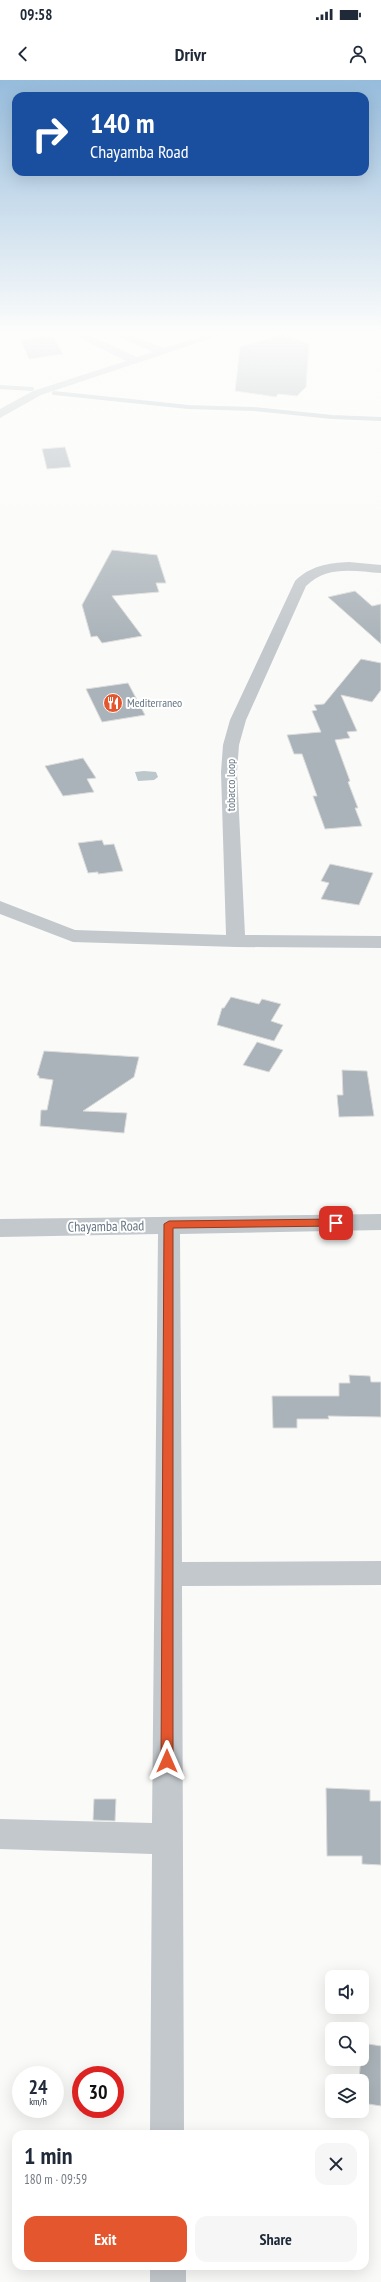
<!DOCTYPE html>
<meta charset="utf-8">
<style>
:root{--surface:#fff;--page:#f6f6f7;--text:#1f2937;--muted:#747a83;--accent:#e4572e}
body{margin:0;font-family:"PT Sans Narrow",sans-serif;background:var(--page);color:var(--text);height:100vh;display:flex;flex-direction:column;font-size:15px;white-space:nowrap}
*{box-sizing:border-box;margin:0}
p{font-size:13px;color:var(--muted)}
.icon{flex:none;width:22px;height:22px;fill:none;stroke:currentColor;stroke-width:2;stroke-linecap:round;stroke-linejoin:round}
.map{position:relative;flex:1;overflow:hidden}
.drawer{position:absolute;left:12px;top:2050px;width:357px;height:140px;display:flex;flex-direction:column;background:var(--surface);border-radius:12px;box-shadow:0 4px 16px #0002}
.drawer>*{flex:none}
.top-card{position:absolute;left:12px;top:12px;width:357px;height:84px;border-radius:12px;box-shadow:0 4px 16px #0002;background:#1a4fa0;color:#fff;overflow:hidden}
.tools{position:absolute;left:325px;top:1890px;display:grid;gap:8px}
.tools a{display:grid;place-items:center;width:44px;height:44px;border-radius:8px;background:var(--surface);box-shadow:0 4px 16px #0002;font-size:20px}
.speed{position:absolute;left:12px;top:1986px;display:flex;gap:8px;font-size:20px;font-weight:700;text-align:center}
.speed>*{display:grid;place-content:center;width:52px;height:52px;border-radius:50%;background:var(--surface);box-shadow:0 4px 16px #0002;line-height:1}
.speed small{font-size:10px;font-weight:400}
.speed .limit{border:6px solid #d22;background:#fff;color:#111}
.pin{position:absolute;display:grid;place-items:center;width:34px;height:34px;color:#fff;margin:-17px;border-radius:8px;box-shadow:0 2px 6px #0006}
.me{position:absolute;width:44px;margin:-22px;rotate:0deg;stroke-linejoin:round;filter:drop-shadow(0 0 3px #0008)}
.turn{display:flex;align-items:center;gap:14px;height:84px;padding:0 12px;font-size:18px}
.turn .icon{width:52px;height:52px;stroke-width:2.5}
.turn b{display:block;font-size:28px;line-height:34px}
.round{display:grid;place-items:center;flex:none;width:42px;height:42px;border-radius:12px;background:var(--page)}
.headline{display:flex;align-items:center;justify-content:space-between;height:68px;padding:0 12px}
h1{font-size:24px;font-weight:700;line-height:30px}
.action{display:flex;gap:8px;margin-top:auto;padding:8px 12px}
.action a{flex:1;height:46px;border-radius:12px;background:var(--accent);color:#fff;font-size:16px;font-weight:700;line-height:46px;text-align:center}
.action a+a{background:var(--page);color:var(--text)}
.status{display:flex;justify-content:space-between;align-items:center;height:28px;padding:0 20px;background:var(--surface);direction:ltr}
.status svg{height:11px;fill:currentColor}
header{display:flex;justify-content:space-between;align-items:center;height:52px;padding:0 12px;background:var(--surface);font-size:18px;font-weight:700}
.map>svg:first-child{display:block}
.water{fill:#bbc7cb}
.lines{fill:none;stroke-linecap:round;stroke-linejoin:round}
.stream{stroke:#bbc7cb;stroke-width:4}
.building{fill:#aab3b9;stroke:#dcdcda}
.minor{fill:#c3c8cc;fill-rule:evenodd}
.route{fill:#e4572e;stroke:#94391e}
.labels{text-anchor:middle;stroke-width:4;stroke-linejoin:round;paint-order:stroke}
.far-poi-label{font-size:12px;fill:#657683;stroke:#fff;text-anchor:start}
.far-street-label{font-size:12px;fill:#657683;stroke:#fff}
.street-label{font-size:14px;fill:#657683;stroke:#fff}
</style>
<div class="status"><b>09:58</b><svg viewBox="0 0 49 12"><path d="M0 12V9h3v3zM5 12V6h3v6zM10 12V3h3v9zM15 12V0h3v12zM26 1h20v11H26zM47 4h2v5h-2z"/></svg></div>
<header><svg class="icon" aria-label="back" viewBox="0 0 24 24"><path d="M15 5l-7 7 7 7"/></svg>Drivr<svg class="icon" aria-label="person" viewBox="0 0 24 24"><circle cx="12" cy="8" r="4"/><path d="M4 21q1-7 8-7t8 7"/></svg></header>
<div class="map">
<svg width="381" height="2202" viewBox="0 0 381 2202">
<rect width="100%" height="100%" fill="#fafaf8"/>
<polygon class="water" points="144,691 156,692 158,697 154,700 138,701 135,692"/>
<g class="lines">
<g class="stream">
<polyline points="0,307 32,309"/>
<polyline points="54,313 188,327 253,329 332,337 381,339"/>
</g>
</g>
<g class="building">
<polygon points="283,254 309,264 306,307 297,316 278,314 276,317 235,311 240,267"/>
<polygon points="53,256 63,274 29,279 20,259"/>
<polygon points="65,367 71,387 47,389 42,369"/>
<polygon points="112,470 157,475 166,503 156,503 159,512 112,516 142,556 102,563 97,556 91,557 82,525"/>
<polygon points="355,511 372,526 381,524 381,564 328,517"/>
<polygon points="361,579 381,583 381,610 372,622 341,615 357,651 347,652 350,658 335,660 350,701 348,702 358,728 355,728 362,746 325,749 313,716 317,716 302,674 294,674 287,655 321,652 312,631 317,630 314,625 324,624"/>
<polygon points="128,603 145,635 102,642 86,609"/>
<polygon points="83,678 96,698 87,699 94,712 63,716 45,686"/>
<polygon points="102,760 104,765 114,764 123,791 98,794 98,792 88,793 78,763"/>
<polygon points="330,784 373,793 359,825 321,819 329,803 321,801"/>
<polygon points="231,917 259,924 262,919 281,924 271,941 283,945 274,961 217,945 222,928 224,928"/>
<polygon points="257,962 283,970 269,992 243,985"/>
<polygon points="44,971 139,977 134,997 83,1031 127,1033 124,1053 40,1046 41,1030 47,1030 53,1000 39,998 39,996 37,995"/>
<polygon points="342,990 367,991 374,1036 339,1037 337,1015 343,1015"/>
<polygon points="349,1295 370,1296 371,1302 381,1302 381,1337 328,1336 329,1339 297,1339 297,1348 273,1348 272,1316 339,1316 339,1303 350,1303"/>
<polygon points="326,1708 370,1710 370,1721 381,1721 381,1785 362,1784 362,1776 327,1776"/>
<polygon points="94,1719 116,1719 115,1741 93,1740"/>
<polygon points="362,1963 381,1966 381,2026 362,2023 362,2001 359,2001"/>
</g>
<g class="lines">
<g class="minor">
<polygon points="70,253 84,253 137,277 153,272 110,253 125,253 164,268 211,253 227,253 41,315 0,338 0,329 33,311 126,281"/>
<path d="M 349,482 L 381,485 L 381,493 C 354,491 327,485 306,506 L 246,640 L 239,665 L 237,692 L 245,855 L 381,856 L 381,868 L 236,867 L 73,862 L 0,834 L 0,821 L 75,850 L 226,855 L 221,692 L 223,665 L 230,640 L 295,501 C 310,486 328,483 349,482 Z"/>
<polygon points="381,1134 381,1150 180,1154 182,1482 381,1481 381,1505 182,1506 184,2054 150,2054 152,1774 0,1769 0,1739 152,1743 158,1154 0,1157 0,1139"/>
<rect x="150" y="2186" width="36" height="16"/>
</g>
</g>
<linearGradient id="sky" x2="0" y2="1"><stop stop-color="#96bcdc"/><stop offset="0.45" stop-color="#fdfdfc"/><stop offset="1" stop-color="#fdfdfc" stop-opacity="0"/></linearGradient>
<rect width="381" height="562" fill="url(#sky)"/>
<polygon class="route" points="336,1139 340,1143 336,1146 173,1148 173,1681 171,1685 167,1687 163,1685 161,1681 164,1144 169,1141"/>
<defs>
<symbol id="restaurant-disc" viewBox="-11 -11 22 22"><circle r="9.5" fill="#e4572e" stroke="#fff"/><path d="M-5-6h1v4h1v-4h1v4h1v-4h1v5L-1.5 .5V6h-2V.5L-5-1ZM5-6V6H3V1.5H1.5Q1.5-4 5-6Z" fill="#fff"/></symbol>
</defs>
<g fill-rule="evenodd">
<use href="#restaurant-disc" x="102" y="612" width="22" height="22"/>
</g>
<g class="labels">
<g class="far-poi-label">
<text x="127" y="627">Mediterraneo</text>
</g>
<g class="far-street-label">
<text transform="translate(231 705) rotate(-90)" y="4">tobacco loop</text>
</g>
<g class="street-label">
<text transform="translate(106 1146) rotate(-1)" y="5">Chayamba Road</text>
</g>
</g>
</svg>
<div class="tools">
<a><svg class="icon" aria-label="sound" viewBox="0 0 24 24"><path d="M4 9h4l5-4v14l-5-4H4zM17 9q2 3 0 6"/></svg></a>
<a><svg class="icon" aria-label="search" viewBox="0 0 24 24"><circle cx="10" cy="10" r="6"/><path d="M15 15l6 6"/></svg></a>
<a><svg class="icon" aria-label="layers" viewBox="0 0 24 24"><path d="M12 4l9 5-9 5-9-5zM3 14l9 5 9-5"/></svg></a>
</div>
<div class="speed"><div>24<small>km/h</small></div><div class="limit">30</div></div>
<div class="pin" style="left:336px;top:1143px;background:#d93025"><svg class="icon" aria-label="arrive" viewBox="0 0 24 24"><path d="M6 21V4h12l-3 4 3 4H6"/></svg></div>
<svg class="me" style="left:167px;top:1681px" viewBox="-20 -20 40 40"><path d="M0-17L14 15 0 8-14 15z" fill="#e4572e" stroke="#fff" stroke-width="4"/></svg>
<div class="top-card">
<div class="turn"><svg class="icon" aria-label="right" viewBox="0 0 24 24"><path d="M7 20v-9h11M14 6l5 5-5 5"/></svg><div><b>140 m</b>Chayamba Road</div></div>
</div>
<section class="drawer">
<div class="headline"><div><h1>1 min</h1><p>180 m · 09:59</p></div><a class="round"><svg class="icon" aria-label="close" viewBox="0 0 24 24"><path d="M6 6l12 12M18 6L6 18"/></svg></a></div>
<div class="action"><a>Exit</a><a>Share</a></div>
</section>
</div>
